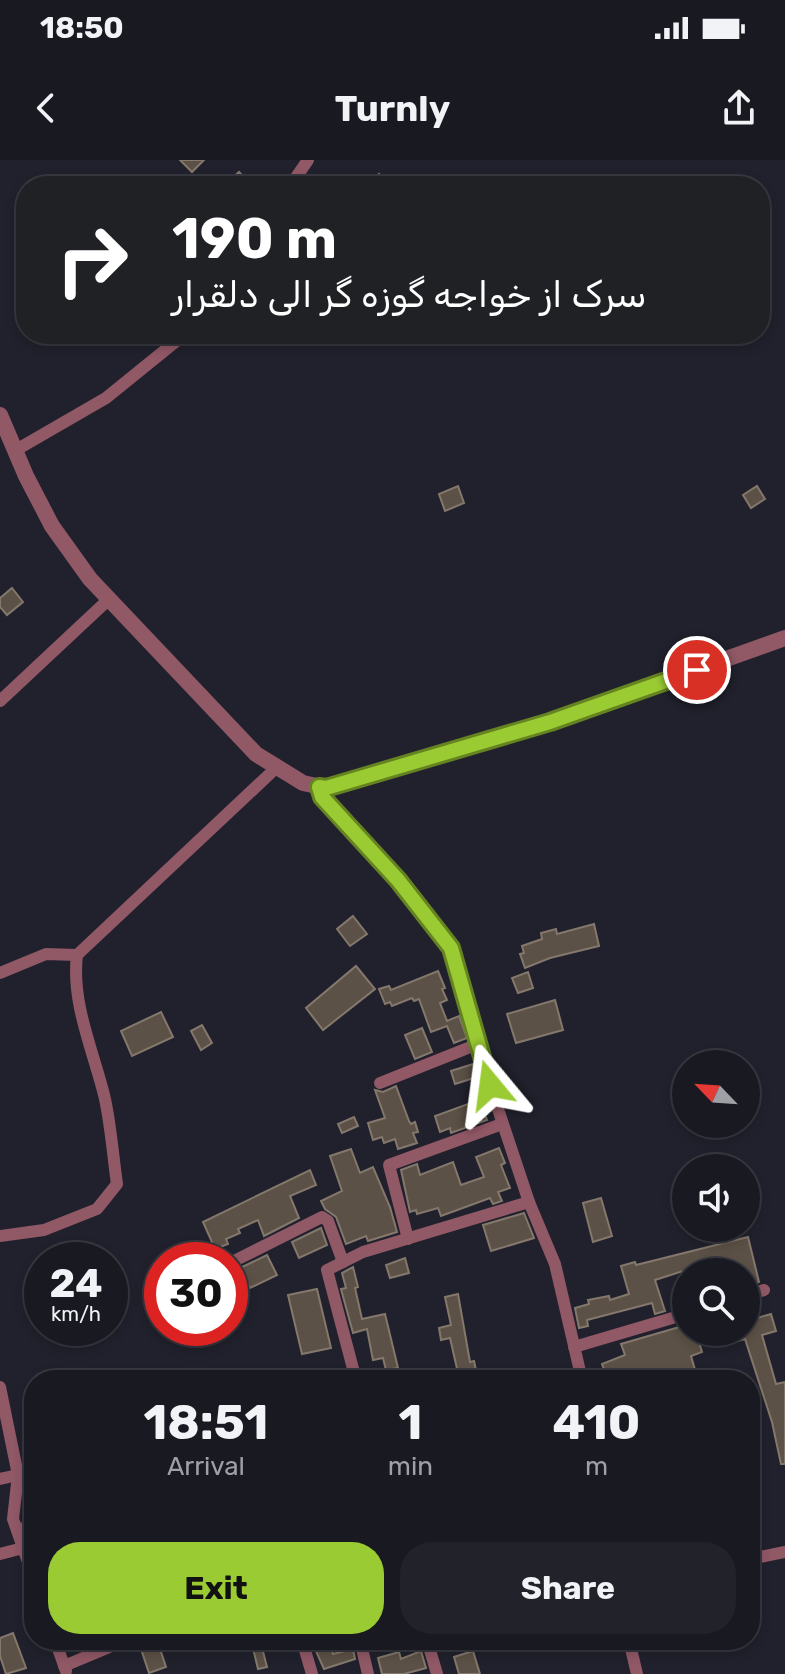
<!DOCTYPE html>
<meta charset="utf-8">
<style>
:root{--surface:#191922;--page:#22222a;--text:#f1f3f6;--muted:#9fa0a5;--line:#373840;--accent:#9bcb33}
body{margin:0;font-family:Rubik,"Noto Naskh Arabic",sans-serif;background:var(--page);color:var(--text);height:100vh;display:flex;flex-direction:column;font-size:30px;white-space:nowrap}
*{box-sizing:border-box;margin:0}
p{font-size:26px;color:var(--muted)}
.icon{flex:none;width:44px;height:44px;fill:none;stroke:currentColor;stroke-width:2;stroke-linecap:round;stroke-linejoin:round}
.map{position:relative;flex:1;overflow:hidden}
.sheet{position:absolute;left:24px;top:1210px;width:736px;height:280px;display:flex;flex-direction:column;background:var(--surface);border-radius:32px;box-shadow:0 4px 12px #0003,0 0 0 2px var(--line)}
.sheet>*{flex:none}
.top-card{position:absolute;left:16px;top:16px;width:754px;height:168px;border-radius:32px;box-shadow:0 4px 12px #0003,0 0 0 2px var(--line);background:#202124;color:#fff;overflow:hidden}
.needle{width:52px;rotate:295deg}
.tools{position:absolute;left:672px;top:890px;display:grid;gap:16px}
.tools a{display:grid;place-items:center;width:88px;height:88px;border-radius:50%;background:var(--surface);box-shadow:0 4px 12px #0003,0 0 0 2px var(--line);font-size:40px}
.speed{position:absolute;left:24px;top:1082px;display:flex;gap:16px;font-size:40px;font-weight:700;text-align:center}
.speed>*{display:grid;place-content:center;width:104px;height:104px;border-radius:50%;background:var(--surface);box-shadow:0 4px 12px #0003,0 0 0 2px var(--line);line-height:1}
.speed small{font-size:20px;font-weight:400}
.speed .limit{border:12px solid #d22;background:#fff;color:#111}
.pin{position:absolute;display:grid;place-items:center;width:68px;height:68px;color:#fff;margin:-34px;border:4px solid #fff;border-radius:50%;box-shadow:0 2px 8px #0007}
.me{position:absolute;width:88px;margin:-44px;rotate:344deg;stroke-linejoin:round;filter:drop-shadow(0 0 6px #0008)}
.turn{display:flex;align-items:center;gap:28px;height:168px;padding:0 24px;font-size:36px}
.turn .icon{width:104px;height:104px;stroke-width:2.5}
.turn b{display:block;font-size:56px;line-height:68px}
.eta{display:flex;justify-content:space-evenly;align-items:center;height:136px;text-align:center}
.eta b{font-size:48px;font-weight:700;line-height:56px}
.button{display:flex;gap:16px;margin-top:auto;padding:16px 24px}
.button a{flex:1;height:92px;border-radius:32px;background:var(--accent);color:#111;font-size:32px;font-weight:700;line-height:92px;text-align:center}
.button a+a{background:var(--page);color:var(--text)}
.status{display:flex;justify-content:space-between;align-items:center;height:56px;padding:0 40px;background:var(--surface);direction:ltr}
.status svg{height:22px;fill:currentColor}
header{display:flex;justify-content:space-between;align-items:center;height:104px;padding:0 24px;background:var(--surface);font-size:36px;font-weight:700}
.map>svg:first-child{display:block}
.building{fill:#5c5146;stroke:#84786c;stroke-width:2}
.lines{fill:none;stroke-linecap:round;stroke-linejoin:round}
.minor{stroke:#915866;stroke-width:12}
.tertiary{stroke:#915866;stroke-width:16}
.route-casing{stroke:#658421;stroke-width:20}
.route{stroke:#9bcb33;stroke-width:14}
</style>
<div class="status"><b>18:50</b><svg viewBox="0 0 49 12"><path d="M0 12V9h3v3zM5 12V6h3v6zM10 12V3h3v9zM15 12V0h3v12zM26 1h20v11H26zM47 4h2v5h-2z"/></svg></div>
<header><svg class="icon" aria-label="back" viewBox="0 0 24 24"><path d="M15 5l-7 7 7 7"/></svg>Turnly<svg class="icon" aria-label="share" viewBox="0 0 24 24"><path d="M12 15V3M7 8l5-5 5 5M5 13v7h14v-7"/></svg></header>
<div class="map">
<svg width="785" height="1514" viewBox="0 0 785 1514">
<rect width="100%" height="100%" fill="#21212d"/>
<g class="building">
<polygon points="180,0 204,0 192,12"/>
<polygon points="239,12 252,26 235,26 230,20"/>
<polygon points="379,14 390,26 365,26"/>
<polygon points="458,326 464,343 445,351 439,334"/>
<polygon points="757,326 765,339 751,348 743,335"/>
<polygon points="12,428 23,442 7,455 0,447 0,438"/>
<polygon points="353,756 367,774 350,786 337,769"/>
<polygon points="594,764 599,786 550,798 525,808 520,794 524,793 522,786 542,779 541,773 556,769 557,774"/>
<polygon points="356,806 375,829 323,870 306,848"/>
<polygon points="438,811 445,828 442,829 447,840 440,843 447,861 459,856 467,878 454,883 447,866 431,872 419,839 414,841 412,838 392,846 390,842 385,844 379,829 389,826 391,830"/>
<polygon points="528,812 533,828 518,833 512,818"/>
<polygon points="555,840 563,870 516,883 507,854"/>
<polygon points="161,852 173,877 132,896 121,871"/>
<polygon points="202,865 212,883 201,890 191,871"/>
<polygon points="422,868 432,892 415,899 405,875"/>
<polygon points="473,904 477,917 455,924 451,911"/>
<polygon points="396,926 409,961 411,964 415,962 418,972 413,973 417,983 398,989 395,979 384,983 382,977 373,980 368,963 385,958 375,930 383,932"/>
<polygon points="479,940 487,960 451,973 450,968 440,972 435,956"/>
<polygon points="354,957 358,966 342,973 338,964"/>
<polygon points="499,988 505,1003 501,1005 510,1028 498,1032 502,1041 493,1044 490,1038 441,1056 438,1048 417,1054 416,1050 410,1052 401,1010 417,1004 420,1015 453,1002 461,1025 484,1017 476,997"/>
<polygon points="351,989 360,1013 373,1007 390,1047 397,1072 368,1081 366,1076 346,1084 336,1057 325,1049 321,1041 342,1031 330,996"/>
<polygon points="310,1010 316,1025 290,1036 299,1058 264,1076 258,1060 238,1069 240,1073 226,1079 228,1084 215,1089 203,1062"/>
<polygon points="601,1038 612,1076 593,1082 583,1043"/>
<polygon points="524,1053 534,1078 491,1091 483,1065"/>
<polygon points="321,1068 327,1085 299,1098 292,1082"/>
<polygon points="748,1077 759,1122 746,1127 746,1112 683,1111 655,1120 665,1151 655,1154 652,1143 587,1160 588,1166 579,1168 575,1148 589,1144 588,1140 609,1136 610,1140 629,1134 621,1106 635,1102 636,1105"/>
<polygon points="267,1095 277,1115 250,1128 240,1108"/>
<polygon points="405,1098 409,1113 390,1118 386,1105"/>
<polygon points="353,1107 358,1127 355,1128 362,1159 385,1154 398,1208 386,1210 383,1198 373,1200 367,1169 353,1173 341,1129 346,1128 342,1113"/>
<polygon points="317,1129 331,1188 302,1194 288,1135"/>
<polygon points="458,1134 470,1202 474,1201 477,1215 463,1218 462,1212 458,1213 450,1178 441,1180 439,1168 451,1165 445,1137"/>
<polygon points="771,1154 776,1171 762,1175 776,1224 785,1222 785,1304 781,1304 772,1262 745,1179 720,1186 716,1172 746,1172 746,1161"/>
<polygon points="686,1165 686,1172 696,1172 702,1192 691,1196 698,1220 608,1220 602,1204 625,1195 621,1184"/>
<polygon points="13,1473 26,1508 6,1514 0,1496 0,1478"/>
<polygon points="251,1480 260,1480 267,1507 258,1509"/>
<polygon points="311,1480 339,1480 339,1482 330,1485 333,1494 353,1489 355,1499 324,1509"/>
<polygon points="158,1483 166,1507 149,1513 141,1489"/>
<polygon points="421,1491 426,1508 404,1514 382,1514 378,1498 399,1492 401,1499"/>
<polygon points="473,1491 480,1514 459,1514 454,1497"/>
</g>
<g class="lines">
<g class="minor">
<polyline points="290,26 308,0"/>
<polyline points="16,290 106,238 185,174"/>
<polyline points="0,541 108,440"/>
<polyline points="319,627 322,637 398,720 451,788 490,925 529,1042 363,1092 327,1110 356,1220"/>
<polyline points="0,813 46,794 77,795 276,608"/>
<polyline points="380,923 478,884"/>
<polyline points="529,1042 555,1104 582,1220"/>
<path d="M 0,1076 L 44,1070 L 97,1049 L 117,1024 C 113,996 111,967 105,939 C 94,892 71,844 77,795"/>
<polyline points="408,1079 389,1005 502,964"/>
<polyline points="230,1103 322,1057 328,1061 343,1102"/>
<polyline points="746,1136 764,1130"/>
<polyline points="574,1187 686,1154"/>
<polyline points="0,1227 18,1315 13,1359 34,1419"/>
<polyline points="0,1319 18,1315"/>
<polyline points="17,1370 34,1365"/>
<polyline points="0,1394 23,1388"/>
<polyline points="750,1399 785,1392"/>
<polyline points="55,1480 66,1511"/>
<polyline points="302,1480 312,1514"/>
<polyline points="360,1480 368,1514"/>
<polyline points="427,1480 437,1514"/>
<polyline points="629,1480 637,1514"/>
<polyline points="64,1506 126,1480"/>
</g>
<polyline class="tertiary" points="0,255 26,316 52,366 90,419 256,594 303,623 326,628 550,562 785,478"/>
</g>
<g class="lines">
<defs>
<polyline id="route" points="490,925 451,788 398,720 322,637 319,627 326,628 550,562 697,510"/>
</defs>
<use href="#route" class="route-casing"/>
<use href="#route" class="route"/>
</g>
</svg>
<div class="tools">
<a><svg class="needle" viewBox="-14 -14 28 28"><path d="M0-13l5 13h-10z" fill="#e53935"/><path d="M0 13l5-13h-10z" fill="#9fa0a5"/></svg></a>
<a><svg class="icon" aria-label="sound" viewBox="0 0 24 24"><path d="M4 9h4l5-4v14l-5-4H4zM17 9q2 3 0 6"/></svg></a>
<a><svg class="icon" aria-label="search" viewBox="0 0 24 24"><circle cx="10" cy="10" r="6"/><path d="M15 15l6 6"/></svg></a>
</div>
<div class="speed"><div>24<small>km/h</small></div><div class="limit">30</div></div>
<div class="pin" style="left:697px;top:510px;background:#d93025"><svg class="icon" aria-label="arrive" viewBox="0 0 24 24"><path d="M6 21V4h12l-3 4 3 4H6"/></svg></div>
<svg class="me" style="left:490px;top:925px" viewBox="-20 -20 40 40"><path d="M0-17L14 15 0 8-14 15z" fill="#9bcb33" stroke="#fff" stroke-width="4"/></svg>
<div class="top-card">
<div class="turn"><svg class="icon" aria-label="right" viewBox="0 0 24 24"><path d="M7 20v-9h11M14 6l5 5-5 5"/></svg><div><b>190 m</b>سرک از خواجه گوزه گر الی دلقرار</div></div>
</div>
<section class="sheet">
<div class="eta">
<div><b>18:51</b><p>Arrival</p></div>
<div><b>1</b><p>min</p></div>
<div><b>410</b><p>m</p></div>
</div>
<div class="button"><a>Exit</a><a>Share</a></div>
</section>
</div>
